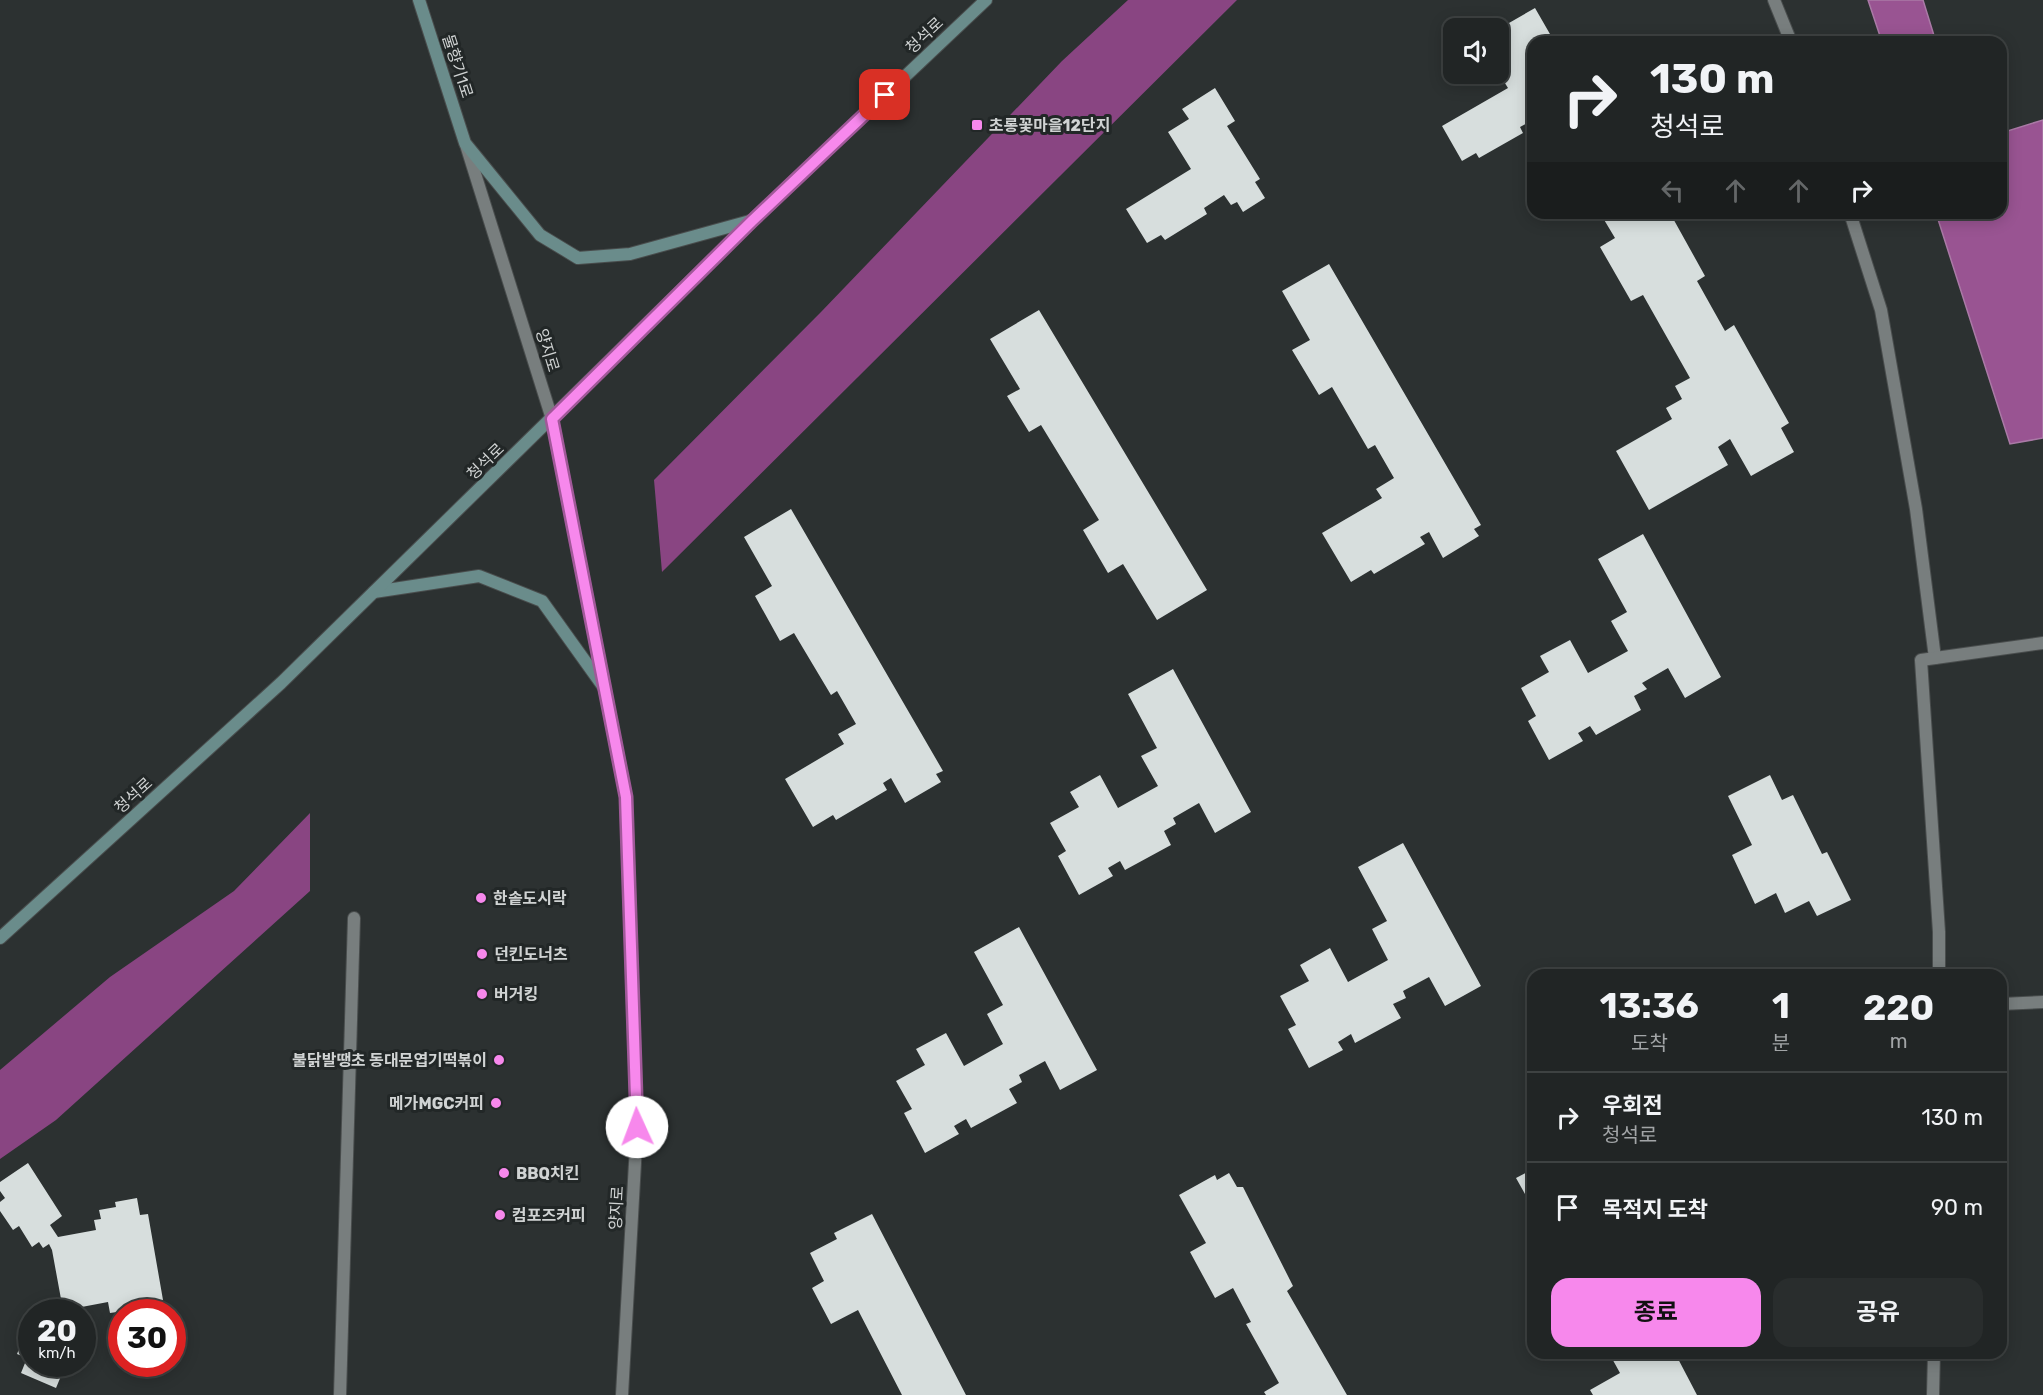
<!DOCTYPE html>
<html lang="ko">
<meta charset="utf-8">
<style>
:root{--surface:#212525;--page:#292d2d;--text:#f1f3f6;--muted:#a2a5a7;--line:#3e4242;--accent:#f788ec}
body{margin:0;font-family:Rubik,"Noto Sans KR",sans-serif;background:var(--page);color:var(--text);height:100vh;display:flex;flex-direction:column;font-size:22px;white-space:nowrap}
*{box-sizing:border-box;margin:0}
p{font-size:20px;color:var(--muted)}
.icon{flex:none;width:33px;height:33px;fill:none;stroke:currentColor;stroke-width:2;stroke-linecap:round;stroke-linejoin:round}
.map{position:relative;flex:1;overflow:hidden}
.panel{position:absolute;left:1527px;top:969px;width:480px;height:390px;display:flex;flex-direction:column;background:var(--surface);border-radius:18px;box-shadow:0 3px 15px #0003,0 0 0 2px var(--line)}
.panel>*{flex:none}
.guide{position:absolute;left:1527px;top:36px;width:480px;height:183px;border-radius:18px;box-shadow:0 3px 15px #0003,0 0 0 2px var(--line);background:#212525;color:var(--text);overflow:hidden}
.buttons{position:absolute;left:1443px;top:18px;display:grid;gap:12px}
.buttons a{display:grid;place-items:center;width:66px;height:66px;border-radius:12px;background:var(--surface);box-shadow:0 3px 15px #0003,0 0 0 2px var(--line);font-size:30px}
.speed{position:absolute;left:18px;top:1299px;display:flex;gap:12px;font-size:30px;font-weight:700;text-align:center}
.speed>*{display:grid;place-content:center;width:78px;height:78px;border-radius:50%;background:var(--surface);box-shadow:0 3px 15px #0003,0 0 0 2px var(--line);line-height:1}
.speed small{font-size:15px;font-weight:400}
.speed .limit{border:9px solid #d22;background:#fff;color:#111}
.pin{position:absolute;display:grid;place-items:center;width:51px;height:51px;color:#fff;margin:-26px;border-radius:12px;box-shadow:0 3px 9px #0006}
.me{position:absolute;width:66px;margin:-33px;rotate:358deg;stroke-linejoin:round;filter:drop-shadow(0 0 4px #0008)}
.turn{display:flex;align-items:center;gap:21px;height:126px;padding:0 24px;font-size:27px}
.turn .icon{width:78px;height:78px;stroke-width:2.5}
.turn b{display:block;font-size:42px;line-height:51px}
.lanes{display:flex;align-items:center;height:57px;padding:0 24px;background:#0003;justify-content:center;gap:30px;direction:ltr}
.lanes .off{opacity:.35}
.eta{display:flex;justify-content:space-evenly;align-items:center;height:102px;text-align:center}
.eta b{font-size:36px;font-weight:700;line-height:42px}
.primary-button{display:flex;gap:12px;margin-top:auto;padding:12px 24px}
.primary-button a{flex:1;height:69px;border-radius:18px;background:var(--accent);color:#111;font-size:24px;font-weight:700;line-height:69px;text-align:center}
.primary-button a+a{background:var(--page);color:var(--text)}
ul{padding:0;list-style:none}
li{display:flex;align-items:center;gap:18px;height:90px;padding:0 24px;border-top:2px solid var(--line)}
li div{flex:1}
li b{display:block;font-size:22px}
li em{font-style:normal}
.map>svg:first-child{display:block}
.forest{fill:#894582}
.water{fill:#995492;stroke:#aa7aa6;stroke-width:1.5}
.building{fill:#d7dedd}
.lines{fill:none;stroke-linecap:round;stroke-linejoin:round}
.lane-casing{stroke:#494d4d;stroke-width:14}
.street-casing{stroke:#494d4d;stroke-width:14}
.secondary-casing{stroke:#494d4d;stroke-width:14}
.lane{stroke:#787e7e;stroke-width:12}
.street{stroke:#787e7e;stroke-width:12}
.secondary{stroke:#6a8c8b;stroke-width:12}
.route-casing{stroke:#a15899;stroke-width:15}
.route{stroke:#f788ec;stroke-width:10}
.poi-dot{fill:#f788ec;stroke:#222727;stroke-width:2}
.labels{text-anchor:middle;stroke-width:6;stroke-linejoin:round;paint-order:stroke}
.street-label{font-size:16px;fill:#d0d3d3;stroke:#222727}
.poi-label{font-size:16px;font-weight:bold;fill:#d0d3d3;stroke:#222727;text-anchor:start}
</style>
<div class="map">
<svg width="2043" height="1395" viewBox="0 0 2043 1395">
<rect width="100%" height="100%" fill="#2c3131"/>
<g class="forest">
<polygon points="1128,0 1237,0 662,572 654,480 821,312 1062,61"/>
<polygon points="310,813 310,891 56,1120 0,1159 0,1070 110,977 234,891"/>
</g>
<g class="water">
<polygon points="1868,0 1923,0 1936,42 1882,42"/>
<polygon points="2043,120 2043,438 2010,444 1936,213 2001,213 2001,133"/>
</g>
<g class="building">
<polygon points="1535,8 1554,41 1533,42 1533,120 1520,127 1523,133 1479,158 1476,153 1462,161 1442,126 1508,88 1498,72 1498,44 1508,38 1502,27"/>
<polygon points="1215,88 1235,121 1227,126 1260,179 1255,182 1265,198 1243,212 1237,202 1231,205 1224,195 1204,208 1207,214 1165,240 1161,235 1147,243 1126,209 1191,169 1168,132 1189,119 1182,109"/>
<polygon points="1600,213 1670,213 1705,276 1697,281 1725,331 1734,325 1789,423 1781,428 1794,452 1751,476 1730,439 1718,447 1728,465 1649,510 1616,451 1672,419 1666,408 1682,399 1675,386 1690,378 1643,295 1631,301 1600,247 1615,238"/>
<polygon points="1329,264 1481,525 1474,529 1479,536 1443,558 1429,532 1420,537 1425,544 1374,574 1371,570 1351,582 1322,533 1382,498 1376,489 1394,478 1375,445 1368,449 1332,387 1319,395 1292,350 1310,340 1282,291"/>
<polygon points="1039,310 1207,590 1157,620 1123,564 1108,573 1083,530 1099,520 1041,425 1029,432 1007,396 1020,389 990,339"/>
<polygon points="791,509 943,771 936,774 941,782 905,803 891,778 883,783 887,790 836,820 833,815 813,827 785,779 844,744 838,734 856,724 837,691 831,695 794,633 780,641 755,596 772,586 744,537"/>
<polygon points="1643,534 1721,677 1685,698 1668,668 1642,683 1647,689 1634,696 1641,710 1596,735 1590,726 1578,733 1583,741 1549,760 1528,721 1536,716 1521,688 1549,672 1540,656 1570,640 1588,673 1628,651 1611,621 1627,612 1598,559"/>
<polygon points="1173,669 1251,812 1215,833 1199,803 1173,818 1176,824 1164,831 1171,845 1125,870 1120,861 1108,868 1113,876 1079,895 1058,856 1066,851 1050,823 1079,807 1070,792 1100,775 1118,808 1158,786 1141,756 1157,748 1128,694"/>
<polygon points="1770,775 1782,800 1793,795 1822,854 1827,852 1851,900 1817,916 1809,901 1785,913 1776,893 1755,904 1732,855 1752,845 1728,796"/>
<polygon points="1403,843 1481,986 1445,1006 1429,977 1403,991 1406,998 1393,1004 1401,1018 1355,1043 1351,1034 1338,1042 1343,1050 1309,1068 1288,1029 1296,1025 1280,996 1309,981 1300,965 1330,948 1348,982 1388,960 1372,929 1387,921 1358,867"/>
<polygon points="1019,927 1097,1070 1060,1090 1045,1061 1019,1075 1022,1082 1009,1089 1017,1103 971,1128 966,1119 954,1126 959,1134 925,1153 904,1113 912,1109 896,1081 925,1065 916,1049 946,1033 964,1066 1003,1044 987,1014 1003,1005 974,952"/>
<polygon points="28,1163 62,1216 50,1225 58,1237 96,1230 94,1220 101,1219 99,1210 116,1207 115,1202 137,1198 140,1215 148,1214 163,1300 155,1301 157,1312 122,1312 122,1320 118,1320 117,1312 110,1313 108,1302 71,1309 70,1312 41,1312 44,1305 51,1308 54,1302 59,1304 61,1299 52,1250 49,1244 43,1248 39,1242 32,1247 19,1226 13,1230 0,1211 0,1202 5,1198 0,1191 0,1182"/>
<polygon points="1533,1169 1533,1208 1516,1178"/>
<polygon points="1229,1173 1237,1187 1243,1187 1293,1286 1287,1291 1347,1395 1266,1395 1264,1392 1279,1383 1246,1324 1251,1322 1233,1288 1215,1298 1190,1252 1206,1243 1179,1195 1215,1175 1217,1180"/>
<polygon points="872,1214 966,1395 902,1395 858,1310 831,1324 812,1288 824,1281 810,1253 837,1239 834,1233"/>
<polygon points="28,1326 32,1328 32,1364 66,1364 56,1388 21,1373 27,1358 17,1354"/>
<polygon points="1609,1353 1675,1353 1697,1395 1593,1395 1590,1390 1620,1373"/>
</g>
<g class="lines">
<defs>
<g id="lane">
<polyline points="1774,0 1791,42"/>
<polyline points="1850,213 1881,310 1916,509 1935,658"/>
<polyline points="340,1395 354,918"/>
</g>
<g id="street">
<polyline points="466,145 552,419 626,797 637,1127 622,1395"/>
<polyline points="1939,975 1939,932 1921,660 2043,643"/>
<polyline points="2001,1004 2043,1002"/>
<polyline points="1933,1395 1934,1353"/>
</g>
<g id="secondary">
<polyline points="419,0 465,143 540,235 578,258 630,254 750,221"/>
<polyline points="374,592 479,576 542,601 605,689"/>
<polyline points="0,938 281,683 752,221 986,0"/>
</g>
</defs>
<use href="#lane" class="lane-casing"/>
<use href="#street" class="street-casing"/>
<use href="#secondary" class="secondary-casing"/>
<use href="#lane" class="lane"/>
<use href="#street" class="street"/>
<use href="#secondary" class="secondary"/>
</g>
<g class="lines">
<defs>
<polyline id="route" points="637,1127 626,797 552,419 752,221 885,95"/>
</defs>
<use href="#route" class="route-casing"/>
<use href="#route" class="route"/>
</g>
<g class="poi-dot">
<rect x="971" y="119" width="12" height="12" rx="3"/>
<circle cx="481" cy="898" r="6"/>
<circle cx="482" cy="954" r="6"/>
<circle cx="482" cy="994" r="6"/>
<circle cx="499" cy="1060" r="6"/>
<circle cx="496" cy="1103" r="6"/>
<circle cx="504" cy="1173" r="6"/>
<circle cx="500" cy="1215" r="6"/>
</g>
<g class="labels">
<g class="street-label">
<text transform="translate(924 35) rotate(-43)" y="6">청석로</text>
<text transform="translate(458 66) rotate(72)" y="6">물향기1로</text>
<text transform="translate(548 350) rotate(73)" y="6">양지로</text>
<text transform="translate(485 461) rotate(-44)" y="6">청석로</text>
<text transform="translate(133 795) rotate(-42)" y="6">청석로</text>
<text transform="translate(616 1208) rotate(-87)" y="6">양지로</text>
</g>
<g class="poi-label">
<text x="989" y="131">초롱꽃마을12단지</text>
<text x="493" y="904">한솥도시락</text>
<text x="494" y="960">던킨도너츠</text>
<text x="494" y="1000">버거킹</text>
<text x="487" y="1066" text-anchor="end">불닭발땡초 동대문엽기떡볶이</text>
<text x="484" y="1109" text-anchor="end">메가MGC커피</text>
<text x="516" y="1179">BBQ치킨</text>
<text x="512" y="1221">컴포즈커피</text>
</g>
</g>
</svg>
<div class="buttons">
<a><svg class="icon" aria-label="sound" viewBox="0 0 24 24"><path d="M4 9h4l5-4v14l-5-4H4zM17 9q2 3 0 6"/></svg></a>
</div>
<div class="speed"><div>20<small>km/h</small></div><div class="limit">30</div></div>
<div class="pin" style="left:885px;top:95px;background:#d93025"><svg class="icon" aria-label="arrive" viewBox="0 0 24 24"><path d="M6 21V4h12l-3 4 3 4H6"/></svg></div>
<svg class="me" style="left:637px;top:1127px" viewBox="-20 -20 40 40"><circle r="19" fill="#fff"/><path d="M0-13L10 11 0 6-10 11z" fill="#f788ec"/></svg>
<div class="guide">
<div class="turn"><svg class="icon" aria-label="right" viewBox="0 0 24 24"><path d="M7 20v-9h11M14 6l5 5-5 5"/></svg><div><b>130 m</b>청석로</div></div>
<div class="lanes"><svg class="icon off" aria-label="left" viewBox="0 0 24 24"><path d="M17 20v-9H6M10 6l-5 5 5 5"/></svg><svg class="icon off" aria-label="ahead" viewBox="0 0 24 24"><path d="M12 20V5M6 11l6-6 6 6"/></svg><svg class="icon off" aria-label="ahead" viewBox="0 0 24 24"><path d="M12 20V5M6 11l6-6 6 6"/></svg><svg class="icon" aria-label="right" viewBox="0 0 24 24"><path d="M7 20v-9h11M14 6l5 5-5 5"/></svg></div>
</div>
<section class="panel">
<div class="eta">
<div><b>13:36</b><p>도착</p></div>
<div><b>1</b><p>분</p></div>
<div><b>220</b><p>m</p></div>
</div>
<ul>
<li><svg class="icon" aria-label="right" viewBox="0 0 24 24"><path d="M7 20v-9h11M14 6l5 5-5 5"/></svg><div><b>우회전</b><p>청석로</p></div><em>130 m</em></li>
<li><svg class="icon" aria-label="arrive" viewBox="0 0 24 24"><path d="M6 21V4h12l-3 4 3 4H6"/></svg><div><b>목적지 도착</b></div><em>90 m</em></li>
</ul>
<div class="primary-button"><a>종료</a><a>공유</a></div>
</section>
</div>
